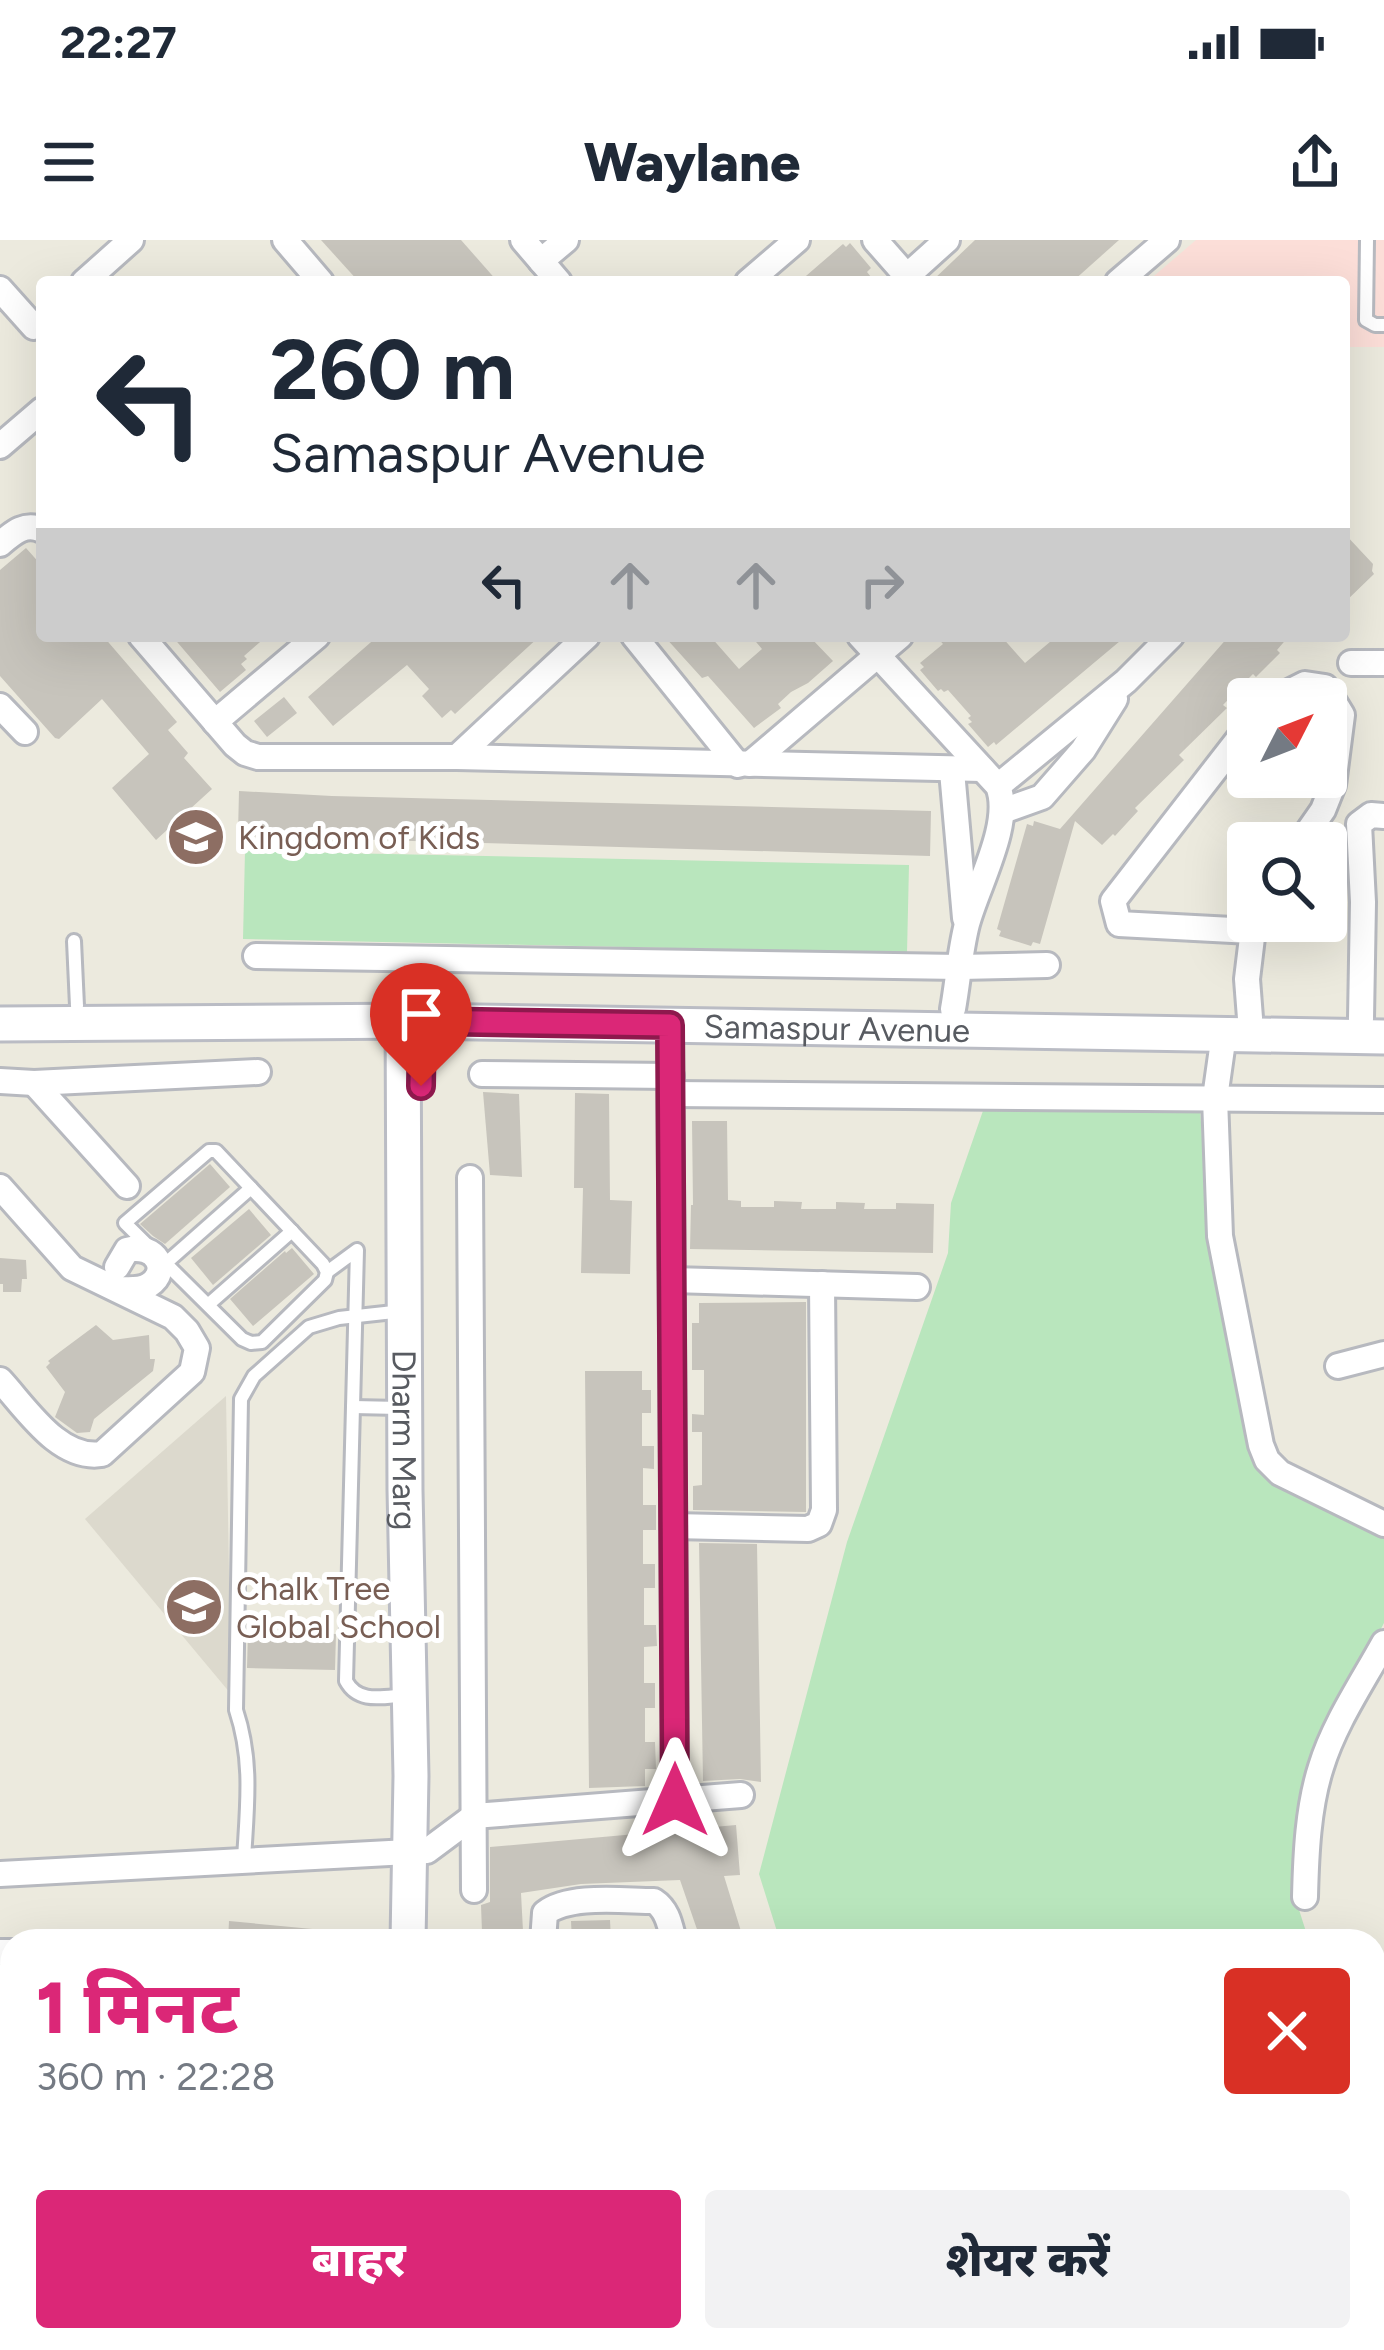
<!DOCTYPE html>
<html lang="hi">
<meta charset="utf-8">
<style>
:root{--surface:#fff;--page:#f2f2f3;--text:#1f2937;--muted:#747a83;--accent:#db2777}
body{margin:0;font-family:Figtree,"Noto Sans Devanagari",sans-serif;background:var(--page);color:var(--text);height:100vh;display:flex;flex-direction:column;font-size:45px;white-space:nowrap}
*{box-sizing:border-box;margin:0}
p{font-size:39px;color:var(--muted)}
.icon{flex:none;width:66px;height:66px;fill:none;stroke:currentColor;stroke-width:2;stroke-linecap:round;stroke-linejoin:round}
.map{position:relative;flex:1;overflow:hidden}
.side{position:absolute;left:0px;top:1689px;width:1386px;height:423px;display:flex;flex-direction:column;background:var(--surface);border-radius:36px 36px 0 0;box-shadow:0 12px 48px #0002}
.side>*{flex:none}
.banner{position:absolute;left:36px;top:36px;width:1314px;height:366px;border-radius:12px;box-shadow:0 12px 48px #0002;background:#fff;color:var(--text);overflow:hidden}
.needle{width:78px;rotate:48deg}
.buttons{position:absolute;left:1227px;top:438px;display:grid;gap:24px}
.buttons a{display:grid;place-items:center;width:120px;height:120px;border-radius:12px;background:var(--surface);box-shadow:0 12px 48px #0002;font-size:60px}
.pin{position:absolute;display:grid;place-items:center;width:102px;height:102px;color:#fff;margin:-123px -51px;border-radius:50% 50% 50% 0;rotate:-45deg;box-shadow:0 0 12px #0007}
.pin .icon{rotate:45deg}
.me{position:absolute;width:132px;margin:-66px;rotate:0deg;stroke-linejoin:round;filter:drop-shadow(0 0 9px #0008)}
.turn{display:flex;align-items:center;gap:42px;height:252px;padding:0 36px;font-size:54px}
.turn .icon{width:156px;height:156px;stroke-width:2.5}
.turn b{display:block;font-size:84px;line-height:102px}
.lanes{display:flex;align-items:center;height:114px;padding:0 36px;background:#0003;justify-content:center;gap:60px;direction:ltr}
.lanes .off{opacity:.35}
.round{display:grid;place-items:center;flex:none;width:126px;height:126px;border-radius:12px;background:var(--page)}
.summary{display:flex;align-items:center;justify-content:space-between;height:204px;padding:0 36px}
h1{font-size:72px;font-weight:800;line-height:90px;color:var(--accent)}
.primary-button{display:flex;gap:24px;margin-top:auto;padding:24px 36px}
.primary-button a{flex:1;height:138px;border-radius:12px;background:var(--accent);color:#fff;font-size:48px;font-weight:800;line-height:138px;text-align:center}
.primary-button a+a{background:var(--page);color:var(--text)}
.status{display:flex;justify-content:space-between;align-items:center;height:84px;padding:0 60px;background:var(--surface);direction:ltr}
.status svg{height:33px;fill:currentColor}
header{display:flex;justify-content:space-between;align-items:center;height:156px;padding:0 36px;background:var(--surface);font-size:54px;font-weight:800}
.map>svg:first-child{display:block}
.education{fill:#dcd9cd}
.medical{fill:#fcded8}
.green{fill:#b9e6bd}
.building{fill:#c7c4bc}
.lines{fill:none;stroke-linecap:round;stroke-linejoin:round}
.service-casing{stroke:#b7b9bf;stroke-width:18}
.minor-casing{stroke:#b7b9bf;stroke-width:30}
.secondary-casing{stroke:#babcc4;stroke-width:39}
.service{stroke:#fff;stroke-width:12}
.minor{stroke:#fff;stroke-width:24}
.secondary{stroke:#fff;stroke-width:33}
.route-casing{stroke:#8e194d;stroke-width:30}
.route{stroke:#db2777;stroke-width:21}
.labels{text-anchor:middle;stroke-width:10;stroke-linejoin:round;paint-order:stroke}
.education-label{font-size:33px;fill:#785e54;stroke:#fff;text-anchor:start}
.street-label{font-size:33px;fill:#585b61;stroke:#fff}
</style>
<div class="status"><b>22:27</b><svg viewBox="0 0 49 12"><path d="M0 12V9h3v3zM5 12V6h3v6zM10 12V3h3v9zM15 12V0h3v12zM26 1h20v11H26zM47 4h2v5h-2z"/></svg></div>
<header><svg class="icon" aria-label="menu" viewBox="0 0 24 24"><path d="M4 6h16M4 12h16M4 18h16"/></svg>Waylane<svg class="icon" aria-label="share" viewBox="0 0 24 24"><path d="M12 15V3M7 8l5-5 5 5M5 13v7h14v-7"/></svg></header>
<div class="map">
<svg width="1384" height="2110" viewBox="0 0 1384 2110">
<rect width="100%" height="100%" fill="#eceade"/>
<polygon class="education" points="226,1156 231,1454 85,1279"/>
<polygon class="medical" points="1196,0 1384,0 1384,107 1344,107 1344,42 1147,42"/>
<g class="green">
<polygon points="245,611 909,625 907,713 243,699"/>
<polygon points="985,865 1200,867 1206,960 1259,1218 1384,1293 1384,1383 1312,1521 1293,1651 1309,1701 780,1701 759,1634 847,1302 948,1013 951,963"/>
</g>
<g class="building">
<polygon points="321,0 461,0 498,42 359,42"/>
<polygon points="975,0 1119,0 1072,42 931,42"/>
<polygon points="850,3 871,28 867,32 875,42 799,42 843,4 846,7"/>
<polygon points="1344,293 1373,324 1372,331 1374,334 1344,363"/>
<polygon points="26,308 42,326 42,396 103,396 177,482 168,490 188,513 184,518 212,549 156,600 112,548 149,514 102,459 59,499 55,498 0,436 0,330"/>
<polygon points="172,396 267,396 244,416 247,419 241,424 246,430 220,452"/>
<polygon points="378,396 540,396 455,474 451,470 442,478 422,456 429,449 407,425 333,486 308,457"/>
<polygon points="664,396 710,396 739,429 762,409 751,396 809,396 833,421 808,443 791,452 778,464 781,468 754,488 708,436 702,438"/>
<polygon points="936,396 1001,396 1025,423 1057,396 1126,396 996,505 994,502 988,507 968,484 972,482 968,478 971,476 948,450 944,452 941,449 938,451 920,430 924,427 920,423 943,404"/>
<polygon points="1229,396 1289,396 1277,410 1280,413 1256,437 1253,434 1249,438 1223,465 1227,468 1179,515 1184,520 1135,568 1138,571 1115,596 1113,594 1102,605 1075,581 1040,704 1033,702 1031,706 999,696 1001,691 997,689 1027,584 1033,586 1034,581 1060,589"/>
<polygon points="284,457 297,473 267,497 254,481"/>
<polygon points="239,551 332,556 931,571 930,616 241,596 238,593"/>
<polygon points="483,852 519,854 522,937 490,935"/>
<polygon points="575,853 609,854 610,960 632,961 630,1034 581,1033 583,948 574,948"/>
<polygon points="692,881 727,881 728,960 741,961 741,967 774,967 774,961 802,962 801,969 836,969 836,962 865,963 864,969 896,969 896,963 934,964 933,1013 690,1009 691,965 693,965"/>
<polygon points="210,924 230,947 165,1004 153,996 140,984"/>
<polygon points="249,969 271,995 213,1045 191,1018"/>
<polygon points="292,1008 314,1034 253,1086 230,1059 285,1011 286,1013"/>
<polygon points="0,1018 26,1020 27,1039 22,1039 21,1052 3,1052 3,1044 0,1044"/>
<polygon points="806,1062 806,1272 693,1270 693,1246 702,1245 702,1192 692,1192 692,1174 704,1175 704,1130 692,1130 692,1083 699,1083 699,1063"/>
<polygon points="96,1085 113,1100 149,1095 150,1119 155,1119 153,1131 94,1179 90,1192 77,1193 55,1177 65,1152 46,1127 50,1123 48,1121 61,1111"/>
<polygon points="585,1131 642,1131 642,1150 651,1150 651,1173 642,1173 642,1206 654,1206 654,1229 643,1228 643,1265 656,1265 656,1290 643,1290 643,1324 655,1324 655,1348 644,1348 644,1385 656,1385 657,1406 644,1407 644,1443 655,1443 655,1468 645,1468 645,1502 655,1502 656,1529 645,1529 645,1546 589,1548"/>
<polygon points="699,1303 757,1304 761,1542 740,1539 703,1541"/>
<polygon points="248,1391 336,1394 335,1430 247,1428"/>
<polygon points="736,1585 740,1635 724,1636 744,1701 701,1701 680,1640 581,1644 521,1653 523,1691 482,1692 481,1665 490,1662 490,1607"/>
<polygon points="610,1680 611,1701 572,1701 571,1681"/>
<polygon points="229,1681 323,1690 323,1701 228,1701"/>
</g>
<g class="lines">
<defs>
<g id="service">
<polyline points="1367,0 1366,80 1375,85 1384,85"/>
<polyline points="74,701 77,766"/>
<polygon points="209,911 216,911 323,1024 327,1032 325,1040 262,1102 251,1103 242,1099 125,983"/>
<polyline points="166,1023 251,948"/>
<path d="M 327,1032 L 357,1010 L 346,1441 C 359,1465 385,1456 408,1455"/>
<polyline points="209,1064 292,991"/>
<polyline points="353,1167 400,1168"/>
<path d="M 244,1619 C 247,1566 253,1521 236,1470 L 241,1159 L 254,1136 L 309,1087 L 339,1078 L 403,1071"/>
</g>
<g id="minor">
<polyline points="285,0 321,42"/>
<polyline points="523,0 559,42"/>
<polyline points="875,0 912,42"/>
<polyline points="541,21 566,0"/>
<polyline points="907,36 947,0"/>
<polyline points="84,42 131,0"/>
<polyline points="748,42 797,0"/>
<polyline points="1118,42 1167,0"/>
<polyline points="0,49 34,87"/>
<polyline points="0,206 42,170"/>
<path d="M 0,304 C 13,293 25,282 42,290"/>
<polyline points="141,396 235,505 245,513 258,517 457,517 982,529"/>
<polyline points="634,396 738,525"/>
<path d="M 860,396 L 998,546 C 1013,583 977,646 967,684 C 960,711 958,741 953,769"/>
<polyline points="1351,423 1384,423"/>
<polyline points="1275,459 1305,444 1325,447 1342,475 1333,545 1323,570 1300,603"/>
<polyline points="0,466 25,492"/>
<polyline points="215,482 317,396"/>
<polyline points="1248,487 1113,661 1119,684 1251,691"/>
<polyline points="457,517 587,396"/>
<polyline points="750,524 900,396"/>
<polyline points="952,531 965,678"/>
<polyline points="998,546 1126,441 1171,396"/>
<polyline points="1003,571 1042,557 1083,510 1115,459"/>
<polyline points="256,716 960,727 1047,725"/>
<polyline points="1250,778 1247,739 1254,681"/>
<polyline points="1361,779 1363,662 1359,584 1371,575 1384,576"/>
<polyline points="670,785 675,1560"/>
<polyline points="1224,794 1215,858 1220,996 1261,1205 1267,1220 1280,1233 1384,1284"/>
<polyline points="482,834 671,836"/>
<polyline points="0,841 34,843 258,832"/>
<polyline points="34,843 127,946"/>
<polyline points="671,854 1384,860"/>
<polyline points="470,938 474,1650"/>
<path d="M 0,947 L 72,1028 L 173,1077 L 187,1091 L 197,1108 L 192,1132 L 102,1214 C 59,1221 26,1168 0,1140"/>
<polyline points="672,1040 917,1047"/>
<path d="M 117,1049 C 127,1049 140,1051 149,1045 C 171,1031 156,1003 127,1010 L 117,1027"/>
<polyline points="1338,1126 1384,1114"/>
<polyline points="673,1286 808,1289 819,1284 824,1270 822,1044"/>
<polyline points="0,1634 427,1611 474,1576 741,1555"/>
<path d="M 1305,1657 C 1306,1615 1308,1567 1321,1527 C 1334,1484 1362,1443 1384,1403"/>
<path d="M 543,1701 L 545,1673 C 570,1654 623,1661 654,1661 C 668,1670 670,1686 674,1701"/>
<polyline points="0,1712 12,1712"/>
<polyline points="0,1910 12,1923"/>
<polyline points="183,2100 191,2110"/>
<polyline points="1224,2100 1229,2110"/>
<polyline points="1331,2100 1334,2110"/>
<polyline points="10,2110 21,2100"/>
<polyline points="323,2110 323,2100"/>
<polyline points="520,2110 531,2100"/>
<polyline points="1147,2110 1158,2100"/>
<polyline points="1256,2110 1289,2100"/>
</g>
<g id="secondary">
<path id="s1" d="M 403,768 L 405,1250 L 411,1536 L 408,1701"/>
<path id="s2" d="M 0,784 L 414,781 L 1384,797"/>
<polyline points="369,2110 370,2100"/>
</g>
</defs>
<use href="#service" class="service-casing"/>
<use href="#minor" class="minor-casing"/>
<use href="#secondary" class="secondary-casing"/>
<use href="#service" class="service"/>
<use href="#minor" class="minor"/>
<use href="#secondary" class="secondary"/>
</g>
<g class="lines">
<defs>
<polyline id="route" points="421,846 422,781 670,785 675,1560"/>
</defs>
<use href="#route" class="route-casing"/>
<use href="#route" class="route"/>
</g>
<defs>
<symbol id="school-disc" viewBox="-11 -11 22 22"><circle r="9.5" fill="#8d6e63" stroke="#fff"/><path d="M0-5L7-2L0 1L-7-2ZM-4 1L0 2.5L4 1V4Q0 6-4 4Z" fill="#fff"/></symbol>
</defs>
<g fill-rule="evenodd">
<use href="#school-disc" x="163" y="564" width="66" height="66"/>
<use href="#school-disc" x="161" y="1334" width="66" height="66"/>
</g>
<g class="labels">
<g class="education-label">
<text x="238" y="609">Kingdom of Kids</text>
<text x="236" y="1360">Chalk Tree<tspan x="236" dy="38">Global School</tspan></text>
</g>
<g class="street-label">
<text dy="12" stroke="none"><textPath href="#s2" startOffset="837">Samaspur Avenue</textPath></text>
<text dy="12" stroke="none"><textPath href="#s1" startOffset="432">Dharm Marg</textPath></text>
</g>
</g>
</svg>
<div class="buttons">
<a><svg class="needle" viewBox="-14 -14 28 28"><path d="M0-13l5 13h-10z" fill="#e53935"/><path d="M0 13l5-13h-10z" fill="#747a83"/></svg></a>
<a><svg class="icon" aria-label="search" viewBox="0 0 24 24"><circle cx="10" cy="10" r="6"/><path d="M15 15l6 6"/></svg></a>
</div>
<div class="pin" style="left:421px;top:846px;background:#d93025"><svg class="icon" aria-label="arrive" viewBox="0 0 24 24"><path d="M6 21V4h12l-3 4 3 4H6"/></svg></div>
<svg class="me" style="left:675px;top:1560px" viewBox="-20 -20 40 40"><path d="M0-17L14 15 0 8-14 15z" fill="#db2777" stroke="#fff" stroke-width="4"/></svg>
<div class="banner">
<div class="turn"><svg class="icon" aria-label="left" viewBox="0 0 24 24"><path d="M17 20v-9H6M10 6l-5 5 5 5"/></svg><div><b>260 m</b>Samaspur Avenue</div></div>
<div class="lanes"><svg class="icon" aria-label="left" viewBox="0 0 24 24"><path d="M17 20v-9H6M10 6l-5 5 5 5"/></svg><svg class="icon off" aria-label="ahead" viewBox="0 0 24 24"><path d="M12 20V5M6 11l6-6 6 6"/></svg><svg class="icon off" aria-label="ahead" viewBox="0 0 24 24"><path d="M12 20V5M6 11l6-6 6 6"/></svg><svg class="icon off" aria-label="right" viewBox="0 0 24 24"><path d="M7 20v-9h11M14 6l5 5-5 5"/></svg></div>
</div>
<section class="side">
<div class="summary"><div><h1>1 मिनट</h1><p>360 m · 22:28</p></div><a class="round" style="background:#d93025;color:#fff"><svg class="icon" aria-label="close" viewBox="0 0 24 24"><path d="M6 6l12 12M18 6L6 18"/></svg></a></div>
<div class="primary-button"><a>बाहर</a><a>शेयर करें</a></div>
</section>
</div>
